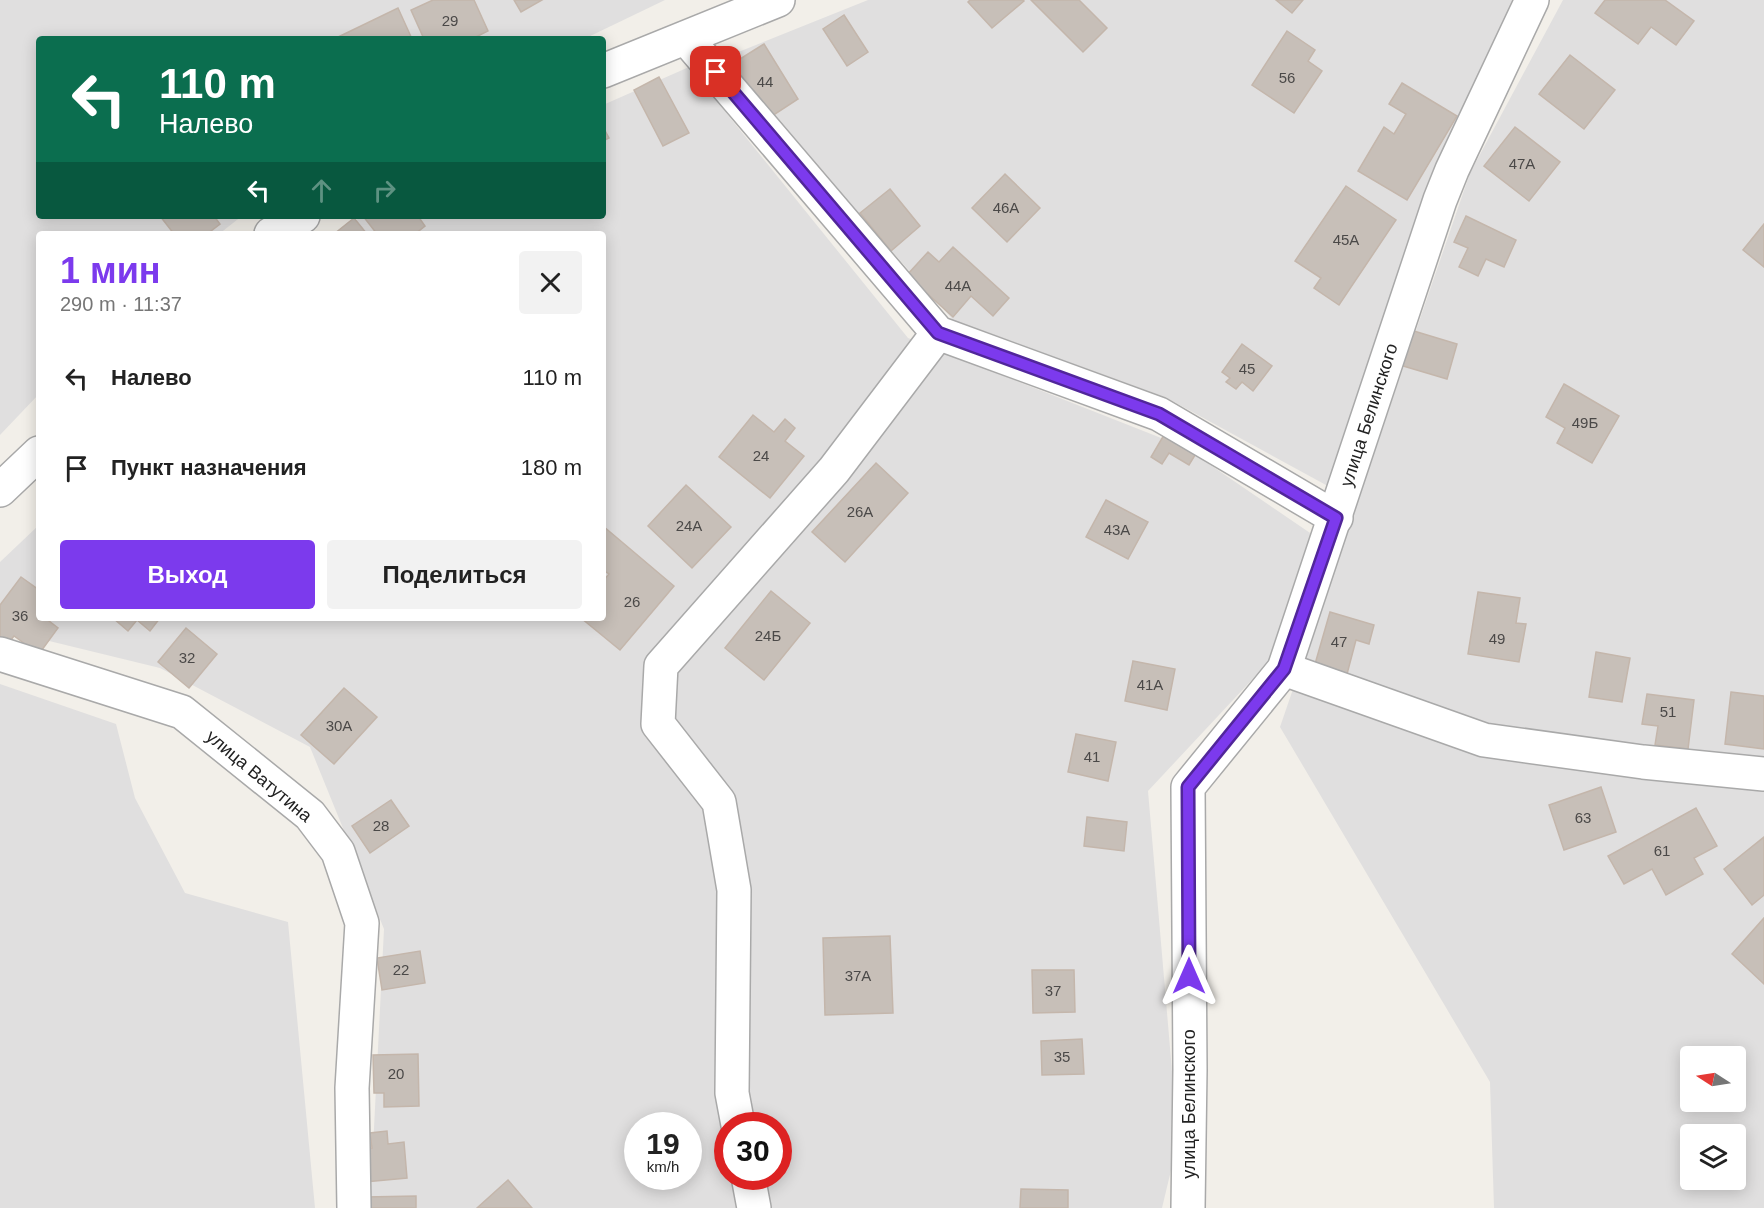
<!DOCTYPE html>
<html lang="ru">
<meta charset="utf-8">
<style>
:root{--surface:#fff;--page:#f2f2f2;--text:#222;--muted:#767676;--accent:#7c3aed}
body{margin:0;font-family:Arial,sans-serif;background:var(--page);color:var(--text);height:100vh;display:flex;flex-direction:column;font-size:22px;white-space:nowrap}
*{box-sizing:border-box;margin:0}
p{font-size:20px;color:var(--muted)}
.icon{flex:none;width:33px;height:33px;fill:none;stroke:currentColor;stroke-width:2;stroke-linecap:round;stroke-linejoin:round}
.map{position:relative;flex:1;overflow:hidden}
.sheet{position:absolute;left:36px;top:231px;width:570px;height:390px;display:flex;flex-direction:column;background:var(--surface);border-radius:6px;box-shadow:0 3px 15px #0003}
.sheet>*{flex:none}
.top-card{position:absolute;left:36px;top:36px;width:570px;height:183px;border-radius:6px;box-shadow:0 3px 15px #0003;background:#0b6e4f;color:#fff;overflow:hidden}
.needle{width:39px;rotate:282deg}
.controls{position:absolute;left:1680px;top:1046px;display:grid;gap:12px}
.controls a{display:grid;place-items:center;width:66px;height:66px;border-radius:6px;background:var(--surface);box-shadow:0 3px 15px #0003;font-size:30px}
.speed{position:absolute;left:624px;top:1112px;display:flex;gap:12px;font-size:30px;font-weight:700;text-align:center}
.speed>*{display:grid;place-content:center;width:78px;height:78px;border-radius:50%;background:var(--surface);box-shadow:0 3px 15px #0003;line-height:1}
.speed small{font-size:15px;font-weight:400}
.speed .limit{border:9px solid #d22;background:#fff;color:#111}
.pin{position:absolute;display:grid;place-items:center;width:51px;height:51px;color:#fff;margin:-26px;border-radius:12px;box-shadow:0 3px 9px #0006}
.me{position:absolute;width:66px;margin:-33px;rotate:0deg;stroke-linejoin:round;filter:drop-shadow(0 0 4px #0008)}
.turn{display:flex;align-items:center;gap:21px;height:126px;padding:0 24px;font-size:27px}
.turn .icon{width:78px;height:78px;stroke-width:2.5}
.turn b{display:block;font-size:42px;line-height:51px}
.lanes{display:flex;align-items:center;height:57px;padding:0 24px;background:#0003;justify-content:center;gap:30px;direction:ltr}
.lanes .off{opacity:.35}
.round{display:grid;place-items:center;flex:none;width:63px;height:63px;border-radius:6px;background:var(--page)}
.headline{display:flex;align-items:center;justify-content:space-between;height:102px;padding:0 24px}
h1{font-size:36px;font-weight:700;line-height:45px;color:var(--accent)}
.cta{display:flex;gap:12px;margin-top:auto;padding:12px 24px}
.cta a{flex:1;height:69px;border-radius:6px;background:var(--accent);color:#fff;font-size:24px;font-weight:700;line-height:69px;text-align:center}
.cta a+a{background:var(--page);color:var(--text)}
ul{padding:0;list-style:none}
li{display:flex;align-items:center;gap:18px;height:90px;padding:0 24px}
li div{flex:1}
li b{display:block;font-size:22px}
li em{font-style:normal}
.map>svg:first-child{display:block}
.residential{fill:#e0dfdf;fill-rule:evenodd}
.building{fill:#c7bfb8;stroke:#c4b6ab;stroke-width:1.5}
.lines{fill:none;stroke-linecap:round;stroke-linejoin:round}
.minor-casing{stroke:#a9a9a9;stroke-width:36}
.minor{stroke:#fff;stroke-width:33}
.route-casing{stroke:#51269a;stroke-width:15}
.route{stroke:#7c3aed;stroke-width:10}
.labels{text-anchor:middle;stroke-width:4.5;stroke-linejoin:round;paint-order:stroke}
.number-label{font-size:15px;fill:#4b4948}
.street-label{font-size:18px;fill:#222;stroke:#fff}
</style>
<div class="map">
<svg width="1764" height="1208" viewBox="0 0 1764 1208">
<rect width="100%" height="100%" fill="#f2efe9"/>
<g class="residential">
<polygon points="0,0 665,0 584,39 39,39 39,216 242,216 219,234 39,234 39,394 0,435"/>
<polygon points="868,0 1519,0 1337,491 1165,397 953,320 721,59"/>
<path d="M 1563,0 L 1764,0 L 1764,1208 L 1494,1208 L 1490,1082 L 1280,727 L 1470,173 ZM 1690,1056 L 1736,1056 L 1736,1101 L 1690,1101 ZM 1690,1134 L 1736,1134 L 1736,1179 L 1690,1179 Z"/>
<path d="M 689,67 L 908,338 L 1184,447 L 1316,537 L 1277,653 L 1148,791 L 1178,1141 L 1162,1208 L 370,1208 L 384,929 L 310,747 L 160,668 L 0,629 L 0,562 L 39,525 L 39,618 L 603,618 L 603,234 L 342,234 L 361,216 L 603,216 L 603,105 ZM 638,1125 L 688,1125 L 688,1176 L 638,1176 ZM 728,1125 L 778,1125 L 778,1176 L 728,1176 Z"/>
<polygon points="0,684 116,724 135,798 185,893 288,922 315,1208 0,1208"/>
</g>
<g class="building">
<polygon points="433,0 474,0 488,31 472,39 424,39 411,10"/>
<polygon points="514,0 542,0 521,12"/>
<polygon points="970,0 1023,0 1024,1 992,28 968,2"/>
<polygon points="1031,0 1079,0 1107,28 1083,52"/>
<polygon points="1276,0 1303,0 1292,13"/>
<polygon points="1605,0 1665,0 1694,21 1676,45 1651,27 1638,44 1595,13"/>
<polygon points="398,8 412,39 334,39"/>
<polygon points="844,15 868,52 847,66 823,29"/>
<polygon points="1287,31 1315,50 1308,61 1322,71 1294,113 1252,85"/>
<polygon points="764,44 798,99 766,120 732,64"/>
<polygon points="1570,55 1615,90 1584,129 1539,94"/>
<polygon points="659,77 689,133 663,146 634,90"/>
<polygon points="1402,83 1457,116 1407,200 1358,171 1384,127 1394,134 1406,114 1389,104"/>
<polygon points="603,127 609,138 603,141"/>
<polygon points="1515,127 1560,162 1529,201 1484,166"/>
<polygon points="1005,174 1040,208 1007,242 972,208"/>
<polygon points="1346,186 1396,220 1339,305 1314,288 1321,278 1295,261"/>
<polygon points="890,189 920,226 891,251 860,213"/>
<polygon points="160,216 214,216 220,224 207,234 174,234"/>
<polygon points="363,216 418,216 425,226 415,234 377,234"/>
<polygon points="1466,216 1516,240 1504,267 1486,259 1478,276 1459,267 1468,248 1454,242"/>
<polygon points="354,218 367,234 334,234"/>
<polygon points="1764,224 1764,267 1743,250"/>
<polygon points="953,247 1009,298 993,316 971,296 953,317 907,275 928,252 939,262"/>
<polygon points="1404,328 1457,344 1447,379 1393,363"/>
<polygon points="1242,344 1272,366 1253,391 1242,382 1236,389 1226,382 1230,378 1222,372"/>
<polygon points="1564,384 1619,416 1592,463 1557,443 1565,428 1546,417"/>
<polygon points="753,415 774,432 785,419 795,428 785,441 804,456 770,498 719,457"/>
<polygon points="1168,428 1200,447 1189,465 1169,453 1162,464 1151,457"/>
<polygon points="876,463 908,493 845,562 812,532"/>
<polygon points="686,485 731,527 692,568 648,526"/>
<polygon points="1106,500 1148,522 1128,559 1086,537"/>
<polygon points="603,526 674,586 620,650 581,618 603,618 603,581 609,574 603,570"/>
<polygon points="21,577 39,590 39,618 45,618 58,628 39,654 14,636 7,645 0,640 0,605"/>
<polygon points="771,591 810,623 764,680 725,648"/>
<polygon points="1478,592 1520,598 1516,623 1526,624 1519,662 1468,654"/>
<polygon points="1330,612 1374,625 1369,644 1356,640 1347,674 1315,664"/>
<polygon points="113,618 160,618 150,631 137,620 128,631"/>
<polygon points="186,628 217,654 189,688 158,662"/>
<polygon points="1596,652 1630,658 1622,702 1589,697"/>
<polygon points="1133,661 1175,669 1167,710 1125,701"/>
<polygon points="344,688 377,717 334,764 301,735"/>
<polygon points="1731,692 1764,696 1764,749 1725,744"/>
<polygon points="1647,694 1694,700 1688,749 1655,745 1658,726 1642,724"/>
<polygon points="1076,734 1116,742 1108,781 1068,772"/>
<polygon points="1601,787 1616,832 1564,850 1549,805"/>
<polygon points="391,800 409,826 370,853 352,826"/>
<polygon points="1696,808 1717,846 1694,858 1703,874 1666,895 1652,869 1624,884 1608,856"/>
<polygon points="1087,817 1127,822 1124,851 1084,846"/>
<polygon points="1764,837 1764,895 1752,905 1724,869"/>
<polygon points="1764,918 1764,984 1732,954"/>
<polygon points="890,936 893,1013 825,1015 823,938"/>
<polygon points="420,951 425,983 382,990 377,958"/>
<polygon points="1032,970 1074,970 1075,1012 1033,1013"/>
<polygon points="1082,1039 1084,1074 1042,1075 1041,1041"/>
<polygon points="418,1054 419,1106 384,1107 384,1093 374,1093 373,1055"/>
<polygon points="387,1131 388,1144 404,1142 407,1178 365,1182 362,1149 372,1148 370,1133"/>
<polygon points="508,1180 532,1208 477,1208"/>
<polygon points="1021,1189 1068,1190 1068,1208 1020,1208"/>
<polygon points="416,1196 416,1208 365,1208 365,1197"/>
</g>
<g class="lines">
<defs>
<g id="minor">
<polyline points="686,38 938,333 1159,414 1336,518"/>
<polyline points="603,71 778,0"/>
<polyline points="271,234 303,216"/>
<polyline points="0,490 39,453"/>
<polyline points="0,654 182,712 310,815 338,852 362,923 352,1088 354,1208"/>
<polyline points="1284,669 1484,740 1643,762 1764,774"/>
<polyline points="738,1125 732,1093 734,890 719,802 658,724 661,666 834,470 938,333"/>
<polyline points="748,1176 754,1208"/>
<polyline points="1188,1208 1190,1070 1188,787 1284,669 1440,200 1452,170 1532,0"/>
</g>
</defs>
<use href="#minor" class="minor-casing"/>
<use href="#minor" class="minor"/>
</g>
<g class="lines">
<defs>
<polyline id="route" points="716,72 938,333 1159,414 1336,518 1284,669 1188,787 1189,976"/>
</defs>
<use href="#route" class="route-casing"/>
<use href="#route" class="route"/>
</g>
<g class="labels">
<g class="number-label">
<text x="450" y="26">29</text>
<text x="1287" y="83">56</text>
<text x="765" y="87">44</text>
<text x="1522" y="169">47А</text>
<text x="1006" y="213">46А</text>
<text x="1346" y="245">45А</text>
<text x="958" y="291">44А</text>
<text x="1247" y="374">45</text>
<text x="1585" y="428">49Б</text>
<text x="761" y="461">24</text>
<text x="860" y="517">26А</text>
<text x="689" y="531">24А</text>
<text x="1117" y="535">43А</text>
<text x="632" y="607">26</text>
<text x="20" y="621">36</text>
<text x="768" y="641">24Б</text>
<text x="1497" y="644">49</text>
<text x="1339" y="647">47</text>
<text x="187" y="663">32</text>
<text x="1150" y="690">41А</text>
<text x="1668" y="717">51</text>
<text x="339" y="731">30А</text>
<text x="1092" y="762">41</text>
<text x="1583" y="823">63</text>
<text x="381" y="831">28</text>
<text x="1662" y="856">61</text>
<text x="401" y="975">22</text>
<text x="858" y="981">37А</text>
<text x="1053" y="996">37</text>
<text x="1062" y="1062">35</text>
<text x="396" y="1079">20</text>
</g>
<g class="street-label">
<text transform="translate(1369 415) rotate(-72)" y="6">улица Белинского</text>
<text transform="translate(259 776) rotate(40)" y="6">улица Ватутина</text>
<text transform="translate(1189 1104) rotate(-90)" y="6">улица Белинского</text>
</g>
</g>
</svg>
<div class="controls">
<a><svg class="needle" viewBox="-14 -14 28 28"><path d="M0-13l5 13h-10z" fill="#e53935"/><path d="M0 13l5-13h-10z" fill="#767676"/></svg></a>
<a><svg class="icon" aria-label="layers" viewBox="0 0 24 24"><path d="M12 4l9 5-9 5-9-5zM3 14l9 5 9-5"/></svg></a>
</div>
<div class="speed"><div>19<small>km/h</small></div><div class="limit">30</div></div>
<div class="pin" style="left:716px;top:72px;background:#d93025"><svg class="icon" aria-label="arrive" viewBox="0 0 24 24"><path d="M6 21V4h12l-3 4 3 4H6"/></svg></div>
<svg class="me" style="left:1189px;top:976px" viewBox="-20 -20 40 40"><path d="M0-17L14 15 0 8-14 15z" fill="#7c3aed" stroke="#fff" stroke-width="4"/></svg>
<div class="top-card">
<div class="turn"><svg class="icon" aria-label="left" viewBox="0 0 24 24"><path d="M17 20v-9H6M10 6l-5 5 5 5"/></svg><div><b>110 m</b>Налево</div></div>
<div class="lanes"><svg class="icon" aria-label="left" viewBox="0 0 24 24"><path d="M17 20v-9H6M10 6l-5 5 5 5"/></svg><svg class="icon off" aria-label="ahead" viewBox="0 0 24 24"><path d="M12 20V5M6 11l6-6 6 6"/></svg><svg class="icon off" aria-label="right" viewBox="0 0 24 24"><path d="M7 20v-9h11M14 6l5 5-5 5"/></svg></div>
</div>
<section class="sheet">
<div class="headline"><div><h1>1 мин</h1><p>290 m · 11:37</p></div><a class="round"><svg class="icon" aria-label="close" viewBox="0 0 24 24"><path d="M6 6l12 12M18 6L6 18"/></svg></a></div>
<ul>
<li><svg class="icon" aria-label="left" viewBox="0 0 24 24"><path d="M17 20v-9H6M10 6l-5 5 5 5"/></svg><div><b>Налево</b></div><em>110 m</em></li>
<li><svg class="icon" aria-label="arrive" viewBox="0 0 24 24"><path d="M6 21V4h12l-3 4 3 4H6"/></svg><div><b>Пункт назначения</b></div><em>180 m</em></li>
</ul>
<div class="cta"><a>Выход</a><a>Поделиться</a></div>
</section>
</div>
